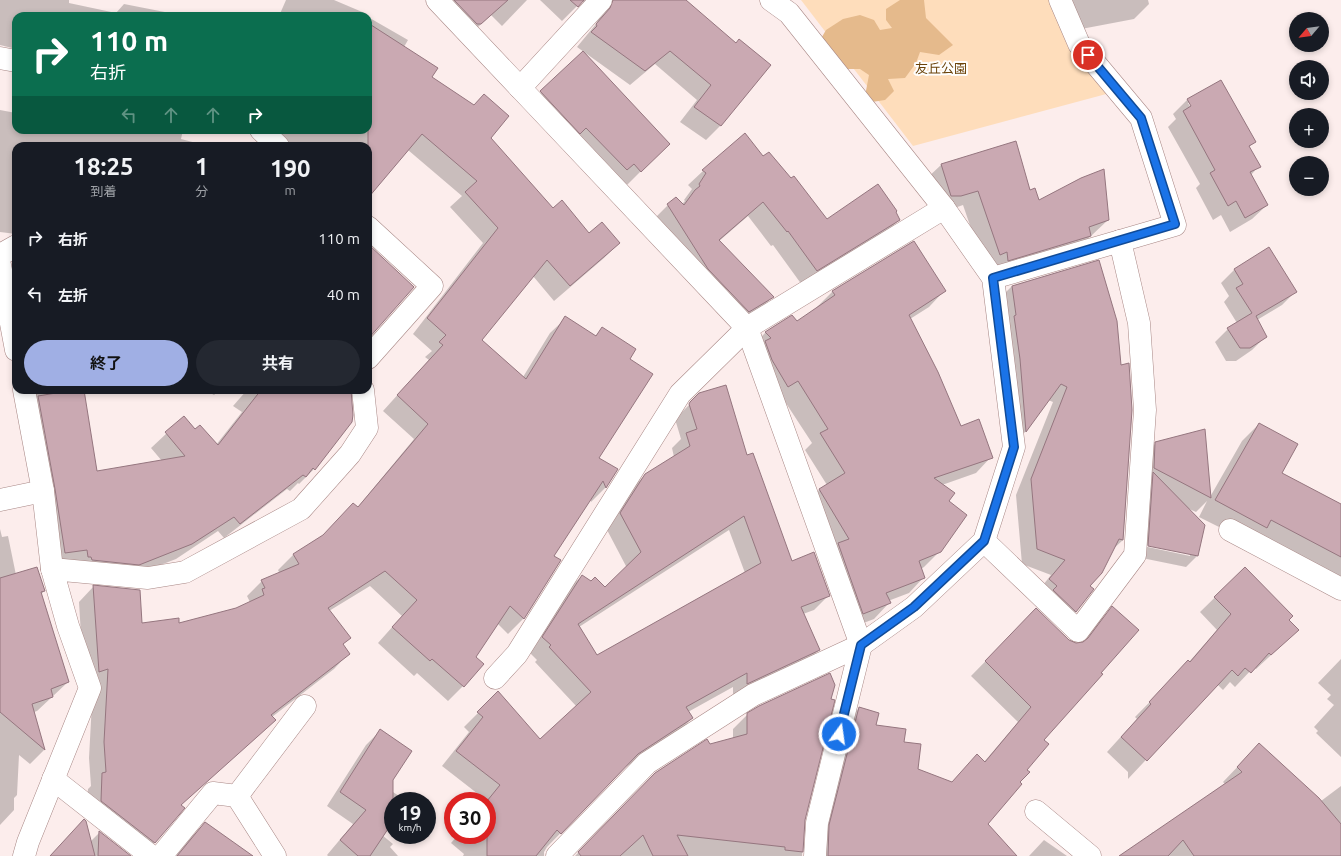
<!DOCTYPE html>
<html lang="ja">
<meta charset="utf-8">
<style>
:root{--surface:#171b24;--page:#242831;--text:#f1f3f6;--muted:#9ea1a6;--accent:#a0afe4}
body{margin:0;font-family:Ubuntu,"Noto Sans JP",sans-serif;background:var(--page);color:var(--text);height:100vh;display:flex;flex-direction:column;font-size:15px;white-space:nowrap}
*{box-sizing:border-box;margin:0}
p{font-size:13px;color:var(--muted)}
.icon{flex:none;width:22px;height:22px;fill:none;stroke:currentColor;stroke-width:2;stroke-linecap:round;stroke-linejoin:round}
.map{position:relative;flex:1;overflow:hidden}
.drawer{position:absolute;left:12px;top:142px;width:360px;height:252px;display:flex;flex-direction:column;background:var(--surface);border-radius:12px;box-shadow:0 2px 6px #0003}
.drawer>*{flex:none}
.hud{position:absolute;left:12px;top:12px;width:360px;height:122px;border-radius:12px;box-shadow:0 2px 6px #0003;background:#0b6e4f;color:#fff;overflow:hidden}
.needle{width:26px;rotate:241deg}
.fabs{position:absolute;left:1289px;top:12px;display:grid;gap:8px}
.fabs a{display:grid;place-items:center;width:40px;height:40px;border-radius:50%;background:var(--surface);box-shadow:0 2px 6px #0003;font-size:20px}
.speed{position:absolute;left:384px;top:792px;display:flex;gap:8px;font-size:20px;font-weight:700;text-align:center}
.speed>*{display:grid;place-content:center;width:52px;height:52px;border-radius:50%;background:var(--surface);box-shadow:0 2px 6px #0003;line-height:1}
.speed small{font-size:10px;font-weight:400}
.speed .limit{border:6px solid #d22;background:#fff;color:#111}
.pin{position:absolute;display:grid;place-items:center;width:34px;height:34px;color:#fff;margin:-17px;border:2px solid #fff;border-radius:50%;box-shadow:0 1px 4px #0007}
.me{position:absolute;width:44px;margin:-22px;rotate:14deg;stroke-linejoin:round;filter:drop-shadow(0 0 3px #0008)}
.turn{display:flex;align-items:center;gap:14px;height:84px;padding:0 12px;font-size:18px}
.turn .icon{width:52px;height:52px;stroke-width:2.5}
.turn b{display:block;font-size:28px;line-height:34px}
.lanes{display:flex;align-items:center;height:38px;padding:0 12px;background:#0003;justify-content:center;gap:20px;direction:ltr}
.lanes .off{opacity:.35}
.eta{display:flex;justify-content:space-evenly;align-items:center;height:68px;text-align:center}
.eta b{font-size:24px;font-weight:700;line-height:28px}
.button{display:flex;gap:8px;margin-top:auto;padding:8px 12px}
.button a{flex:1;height:46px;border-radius:24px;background:var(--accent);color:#111;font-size:16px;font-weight:700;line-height:46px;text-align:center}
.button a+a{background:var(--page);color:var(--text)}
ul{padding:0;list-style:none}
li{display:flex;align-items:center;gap:12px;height:56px;padding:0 12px}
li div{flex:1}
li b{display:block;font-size:15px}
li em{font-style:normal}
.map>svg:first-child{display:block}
.green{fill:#feddbb}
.forest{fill:#e5ba8c}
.shadow{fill:#0003;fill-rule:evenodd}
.building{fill:#caa9b2;stroke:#95767f;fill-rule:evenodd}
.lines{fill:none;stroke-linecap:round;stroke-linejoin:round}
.minor-casing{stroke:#a88785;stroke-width:23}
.minor{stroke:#fff;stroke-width:22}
.route-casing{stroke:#114b97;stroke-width:10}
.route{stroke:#1a73e8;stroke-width:7}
.labels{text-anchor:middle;stroke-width:4;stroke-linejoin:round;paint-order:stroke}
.park-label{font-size:13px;fill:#6b430a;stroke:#fefefe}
</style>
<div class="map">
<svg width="1341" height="856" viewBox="0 0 1341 856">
<rect width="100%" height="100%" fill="#fcedec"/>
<polygon class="green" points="801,0 1058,0 1110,93 913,146"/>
<polygon class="forest" points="900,0 924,0 926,18 953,45 939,55 920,52 916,63 905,78 888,79 894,91 885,100 872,102 865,96 869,75 860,69 841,69 819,42 826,30 843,19 860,15 874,20 880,30 892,28 886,20 886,9"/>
<g class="shadow">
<polygon points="0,0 69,0 69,3 116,13 124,4 170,13 167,16 16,16 16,49 0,45"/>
<polygon points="286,0 334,0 367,14 366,16 279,16"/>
<polygon points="450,0 527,0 502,26 491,15 464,40"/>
<polygon points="540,0 684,0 736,44 770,66 720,126 706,140 680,122 697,100 655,64 630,85 577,47 596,24 599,18 588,2 581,2 562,21"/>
<polygon points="1071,0 1148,0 1149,4 1134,19 1076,30"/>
<polygon points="368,17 408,40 404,47 430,78 473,106 484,95 489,138 553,209 589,234 619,243 604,258 554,301 533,276 481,340 523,377 550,333 566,318 595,336 603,329 628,359 598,458 606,487 591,502 590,499 553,556 560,560 523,619 508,634 497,623 475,657 463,686 448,701 417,673 414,676 378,643 402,616 370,586 329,611 350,638 342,645 349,653 334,669 272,717 180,805 183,808 154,843 141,856 86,816 88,789 91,786 89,758 93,683 84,686 79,602 94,586 141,624 179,624 237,609 250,602 247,596 262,581 280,574 278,570 293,555 321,538 357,508 414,439 383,411 429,360 425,357 432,351 413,334 483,243 450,207 462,196 408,150 368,196 368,146 265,146 274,130 368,130"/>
<polygon points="541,92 653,159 626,186 526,107"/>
<path d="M 1188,99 L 1255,142 L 1249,147 L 1259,166 L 1251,175 L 1267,205 L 1252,219 L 1230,232 L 1221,215 L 1213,220 L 1196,188 L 1200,184 L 1168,127 L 1176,119 L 1173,114 ZM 1188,103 L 1191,103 L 1193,111 Z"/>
<polygon points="0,110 16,113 16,130 134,130 140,131 140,130 183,130 181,139 208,146 16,146 16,234 0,232"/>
<polygon points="745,134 763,157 827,220 895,212 899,220 884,235 802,285 773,245 771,246 748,216 718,242 772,297 758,312 734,326 653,220 668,205 682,204 685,201 684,200 692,189 688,185 703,171"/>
<polygon points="941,165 1030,191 1038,201 1108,220 1075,251 985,269 963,205 946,211 926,179"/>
<polygon points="913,242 944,291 929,307 910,319 960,427 991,457 976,473 942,485 947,502 940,551 924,567 921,569 924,577 909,593 888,601 889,603 874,619 848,629 804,505 819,490 827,485 805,450 812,443 750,348 765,333 792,317 797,323 818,308 817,307 832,292"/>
<polygon points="1269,248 1295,292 1282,305 1257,320 1265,337 1252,350 1236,361 1226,361 1215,342 1228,329 1237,323 1224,302 1229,296 1221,283 1234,270"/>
<polygon points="1012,286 1120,367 1131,410 1123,540 1112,550 1089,587 1076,612 1061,626 1035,595 1051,575 1022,564 1016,495 1053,402 1048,400 1026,431 1012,445 997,301"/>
<polygon points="26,390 83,390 97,472 162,461 151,448 184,417 203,439 216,445 242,412 233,406 247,390 350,390 351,422 314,469 299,484 298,483 290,491 287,489 224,538 218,531 176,559 124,579 50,567"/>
<polygon points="205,390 220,390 214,395"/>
<path d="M 700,394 L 747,456 L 791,562 L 829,595 L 814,610 L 803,614 L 819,650 L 804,665 L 733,697 L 733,687 L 688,712 L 692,718 L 678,733 L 624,768 L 547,847 L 544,852 L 544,856 L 463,856 L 464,854 L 451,843 L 458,835 L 487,835 L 487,801 L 442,766 L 469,732 L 464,727 L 498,693 L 540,740 L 577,707 L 535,662 L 537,660 L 529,652 L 567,590 L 582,576 L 605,589 L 627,568 L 606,528 L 630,490 L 645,475 L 674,457 L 672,448 L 681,439 L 675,419 ZM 729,530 L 745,573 L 596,656 L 579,627 Z"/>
<path d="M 1259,424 L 1280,473 L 1341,504 L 1341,588 L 1199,517 L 1207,501 L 1196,512 L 1187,508 L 1203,526 L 1197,556 L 1186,567 L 1137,557 L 1141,458 L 1156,443 L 1210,497 L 1242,441 ZM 1143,544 L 1190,554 L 1190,556 L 1143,546 Z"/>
<polygon points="0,529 2,537 8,536 16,575 44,591 0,647"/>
<polygon points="1245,568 1288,620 1283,644 1256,669 1254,667 1235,687 1230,682 1223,690 1217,684 1128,779 1128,772 1107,752 1137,719 1135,717 1189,662 1217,630 1200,612"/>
<polygon points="1112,608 1043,740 1019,782 987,824 977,856 814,856 844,723 859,708 874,725 903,743 917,770 951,783 977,756 984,762 1018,722 971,676 1022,624 1075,644 1081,644 1098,622"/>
<polygon points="1341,659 1341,757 1316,733 1318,731 1314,727 1334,705 1327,699 1331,695 1318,683"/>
<polygon points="0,680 68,682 37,711 34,712 44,750 30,764 19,755 17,795 14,798 14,810 0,825"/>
<polygon points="748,714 804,820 802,856 575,856 641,789 709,745 733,739 733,729"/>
<polygon points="380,731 387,788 405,800 405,801 393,801 393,819 382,835 393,844 390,847 398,856 328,856 327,855 353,824 327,806 366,745"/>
<polygon points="1244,760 1321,801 1341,786 1341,856 1169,856 1168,854 1166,856 1125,856 1153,832 1154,833 1225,784 1223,782"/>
<polygon points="84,820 90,842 99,833 129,856 50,856"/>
<polygon points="205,823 224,856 176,856 191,837"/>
<polygon points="1044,840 1067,856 1029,856"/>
</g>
<g class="building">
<polygon points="454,0 508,0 481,24 477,24"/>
<polygon points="570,0 584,0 578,7"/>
<polygon points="613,0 686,0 736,43 739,39 771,65 721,126 694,107 711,85 670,51 645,71 591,32 597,26 596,24 610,8"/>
<polygon points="368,23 438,68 432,77 474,105 484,94 509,116 491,138 553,208 562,200 589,233 602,222 620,243 570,286 547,260 482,340 526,379 565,316 596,336 602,327 636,349 630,359 653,374 599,458 618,469 606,488 603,481 554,556 561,560 524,619 510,606 476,657 484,664 464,687 432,659 430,661 392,627 417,600 385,571 328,608 351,638 343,644 350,654 271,715 276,720 181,805 185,808 155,843 101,801 102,773 106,772 104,742 108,669 99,672 93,585 140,590 142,623 179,618 179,623 236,608 264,595 262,589 265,588 261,580 299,564 293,554 323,535 353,503 358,507 428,424 397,395 443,345 439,342 446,335 427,318 498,228 465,192 477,181 422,134 368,198"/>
<polygon points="583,51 670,144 641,172 634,164 627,170 586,128 580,134 540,91"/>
<polygon points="1221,80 1256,142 1249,146 1261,167 1250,172 1268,205 1245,218 1236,201 1228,206 1210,173 1215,170 1183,111 1191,106 1187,99"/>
<polygon points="745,133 763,156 769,152 791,178 794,176 827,219 878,184 897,211 896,212 900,220 817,271 788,231 787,232 763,202 719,240 774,297 749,312 708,269 667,204 676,197 684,205 695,190 700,186 699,184 706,173 702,170"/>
<polygon points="1016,141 1030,190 1035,188 1039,200 1081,178 1104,169 1109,220 1089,227 1091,236 1008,261 1007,252 1000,255 978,191 961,196 951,196 941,164"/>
<polygon points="914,241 946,291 909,315 938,372 961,426 979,419 993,458 934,478 955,493 949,501 967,515 941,552 919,561 925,578 886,593 891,603 863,614 838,543 849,539 819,489 845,473 820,433 828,429 798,381 788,387 772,360 765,341 771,338 765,332 792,315 797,321 835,295 832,291"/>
<polygon points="368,244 414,287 368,339"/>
<polygon points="1269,247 1297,292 1256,316 1267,337 1250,348 1240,348 1227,328 1252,313 1236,288 1243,284 1234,269"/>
<polygon points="1099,260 1117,321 1121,365 1129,363 1132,410 1123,540 1119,539 1102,573 1090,586 1094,589 1076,612 1053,590 1057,586 1049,579 1065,560 1037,549 1031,479 1067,387 1061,384 1026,432 1020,359 1014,316 1016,315 1012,286"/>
<path d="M 726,385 L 747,455 L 753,453 L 792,561 L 814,552 L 830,596 L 801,607 L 820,650 L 747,684 L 747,673 L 686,707 L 693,718 L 638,754 L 561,834 L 557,830 L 536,856 L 487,856 L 487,801 L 500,785 L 456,751 L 483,717 L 477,712 L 498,691 L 540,739 L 591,692 L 549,647 L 551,645 L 542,637 L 582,575 L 591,581 L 595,577 L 605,587 L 641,552 L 620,513 L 645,474 L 690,446 L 686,433 L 697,429 L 689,404 L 690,402 L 699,393 ZM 744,516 L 761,563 L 597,655 L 578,624 Z"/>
<polygon points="74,390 84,390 97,471 185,456 165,432 184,416 195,429 200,425 218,445 261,390 351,390 353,415 352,422 315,470 313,468 306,477 303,475 240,524 234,517 192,544 139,565 92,560 91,557 88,557 87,550 65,553 55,489 38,396"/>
<polygon points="1259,423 1298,444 1282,473 1341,504 1341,557 1271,520 1267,528 1215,500"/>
<polygon points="1205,429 1211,498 1154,468 1155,442"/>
<polygon points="1153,472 1205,525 1198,556 1148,546"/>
<polygon points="37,567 45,591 41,592 69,682 51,689 53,697 32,704 45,750 0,712 0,578"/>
<polygon points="1245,567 1293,616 1289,620 1299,630 1271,655 1269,653 1251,673 1245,668 1238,676 1232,670 1147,761 1121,737 1151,704 1149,702 1188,660 1190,662 1231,614 1214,597"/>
<polygon points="1112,606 1139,630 1101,673 1103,674 1044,740 1049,744 1027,770 1030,772 1020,782 1022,784 988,824 1017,856 828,856 829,825 859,707 879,713 876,725 906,729 904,742 921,744 918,769 952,782 977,754 985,762 1031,707 985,661 1036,608 1069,640 1076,643 1083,642 1088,638"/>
<polygon points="830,673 835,685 831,699 835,700 805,820 803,852 785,850 785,847 677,835 688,856 653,856 643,835 620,856 581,856 578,852 655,773 707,739 710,744 747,734 747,713 759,706"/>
<polygon points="380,729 412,751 393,780 393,828 390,826 370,856 358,856 340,840 366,810 340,792"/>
<polygon points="1259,743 1319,798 1341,824 1341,856 1194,856 1183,840 1168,856 1119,856 1242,772 1237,767"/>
<polygon points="84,819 86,821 95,856 50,856"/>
<polygon points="205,822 253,856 177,856"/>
<polygon points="99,831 131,856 98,856"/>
</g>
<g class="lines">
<defs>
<g id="minor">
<polyline points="437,0 747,328 861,645 817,823 815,856"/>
<polyline points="0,58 16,61"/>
<polyline points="520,88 601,0"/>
<polyline points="261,130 278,146"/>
<polyline points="368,227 432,286 368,358"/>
<polyline points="0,255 16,246"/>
<polyline points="0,265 16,350"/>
<polyline points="993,278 1175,225 1141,118 1079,44 1060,0"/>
<polyline points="24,390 43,491"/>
<polyline points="0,500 43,491 52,569"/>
<polyline points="1230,530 1341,589"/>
<polyline points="984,541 1078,631 1135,555 1145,410 1139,323 1120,241"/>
<polyline points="495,678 517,654 680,394 747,328 944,208"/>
<polyline points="53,779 151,856"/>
<polyline points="237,796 305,706"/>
<polyline points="1036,811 1090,856"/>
<polyline points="24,856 28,842 90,688 68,626 52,569 148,578 185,572 301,509 350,454 367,428 363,390"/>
<polyline points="161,856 213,793 237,796 275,856"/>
<polyline points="557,856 647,763 753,695 861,645 914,607 984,541 1014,447 993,278 944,208 789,13 771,0"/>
</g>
</defs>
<use href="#minor" class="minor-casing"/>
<use href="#minor" class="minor"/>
</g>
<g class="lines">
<defs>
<polyline id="route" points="839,734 861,645 914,607 984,541 1014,447 993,278 1175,224 1141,118 1088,55"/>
</defs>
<use href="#route" class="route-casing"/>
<use href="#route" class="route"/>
</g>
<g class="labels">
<g class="park-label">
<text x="941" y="73">友丘公園</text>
</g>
</g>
</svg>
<div class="fabs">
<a><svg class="needle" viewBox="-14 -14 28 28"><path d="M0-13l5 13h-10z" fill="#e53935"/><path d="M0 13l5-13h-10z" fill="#9ea1a6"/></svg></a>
<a><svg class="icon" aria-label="sound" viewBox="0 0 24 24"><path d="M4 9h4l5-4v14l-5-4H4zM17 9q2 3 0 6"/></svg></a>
<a>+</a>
<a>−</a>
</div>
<div class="speed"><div>19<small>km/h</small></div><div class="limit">30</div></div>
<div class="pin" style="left:1088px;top:55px;background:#d93025"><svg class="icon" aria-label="arrive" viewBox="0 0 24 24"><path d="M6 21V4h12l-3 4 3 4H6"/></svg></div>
<svg class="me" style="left:839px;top:734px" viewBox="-20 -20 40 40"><circle r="17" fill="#1a73e8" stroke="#fff" stroke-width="3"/><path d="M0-11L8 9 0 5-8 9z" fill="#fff"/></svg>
<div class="hud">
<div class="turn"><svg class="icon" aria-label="right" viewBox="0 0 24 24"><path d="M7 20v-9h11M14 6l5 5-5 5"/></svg><div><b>110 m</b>右折</div></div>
<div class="lanes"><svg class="icon off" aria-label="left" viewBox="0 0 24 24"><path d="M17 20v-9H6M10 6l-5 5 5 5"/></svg><svg class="icon off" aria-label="ahead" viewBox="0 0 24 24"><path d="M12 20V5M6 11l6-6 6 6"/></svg><svg class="icon off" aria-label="ahead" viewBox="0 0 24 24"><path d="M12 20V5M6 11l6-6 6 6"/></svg><svg class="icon" aria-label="right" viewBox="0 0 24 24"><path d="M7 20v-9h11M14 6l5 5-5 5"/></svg></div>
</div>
<section class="drawer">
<div class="eta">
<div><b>18:25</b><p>到着</p></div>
<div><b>1</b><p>分</p></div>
<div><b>190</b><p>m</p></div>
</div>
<ul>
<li><svg class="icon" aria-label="right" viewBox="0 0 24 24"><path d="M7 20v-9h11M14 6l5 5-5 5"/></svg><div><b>右折</b></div><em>110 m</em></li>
<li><svg class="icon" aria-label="left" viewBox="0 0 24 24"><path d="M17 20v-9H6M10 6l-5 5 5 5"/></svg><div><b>左折</b></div><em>40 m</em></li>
</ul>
<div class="button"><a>終了</a><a>共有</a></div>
</section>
</div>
